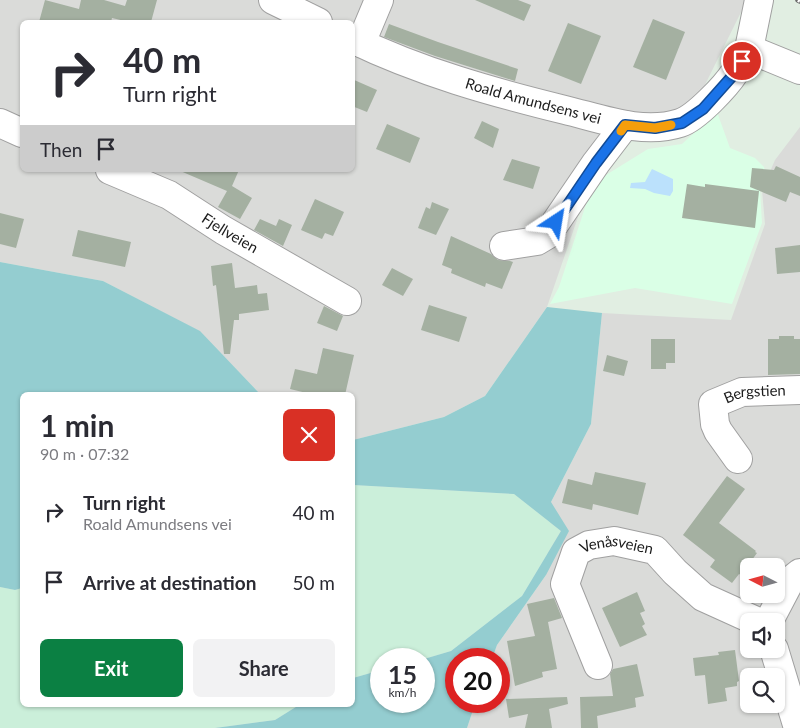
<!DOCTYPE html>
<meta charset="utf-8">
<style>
:root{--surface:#fff;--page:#f2f2f3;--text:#2b2b33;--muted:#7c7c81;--accent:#0b8043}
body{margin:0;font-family:Lato,sans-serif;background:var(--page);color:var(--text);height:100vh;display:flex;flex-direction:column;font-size:19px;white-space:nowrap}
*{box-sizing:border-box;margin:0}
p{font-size:16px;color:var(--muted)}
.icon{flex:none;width:28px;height:28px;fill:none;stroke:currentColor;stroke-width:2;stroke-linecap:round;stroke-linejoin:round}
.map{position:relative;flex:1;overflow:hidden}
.sheet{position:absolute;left:20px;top:392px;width:335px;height:315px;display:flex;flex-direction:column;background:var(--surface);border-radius:8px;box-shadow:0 1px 4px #0004}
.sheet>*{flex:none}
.banner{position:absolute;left:20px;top:20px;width:335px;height:152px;border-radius:8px;box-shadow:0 1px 4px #0004;background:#fff;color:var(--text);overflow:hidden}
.needle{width:32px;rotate:276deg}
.controls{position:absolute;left:740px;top:558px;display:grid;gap:10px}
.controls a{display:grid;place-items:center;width:45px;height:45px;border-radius:8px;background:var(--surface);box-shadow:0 1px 4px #0004;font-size:25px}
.speed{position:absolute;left:370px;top:648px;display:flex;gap:10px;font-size:25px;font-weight:700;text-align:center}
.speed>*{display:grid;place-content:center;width:65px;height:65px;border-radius:50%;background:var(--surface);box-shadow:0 1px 4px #0004;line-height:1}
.speed small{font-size:12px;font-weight:400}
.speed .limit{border:8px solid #d22;background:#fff;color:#111}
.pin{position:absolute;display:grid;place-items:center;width:42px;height:42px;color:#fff;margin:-21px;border:2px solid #fff;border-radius:50%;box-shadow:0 1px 5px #0007}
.me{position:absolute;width:55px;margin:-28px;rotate:33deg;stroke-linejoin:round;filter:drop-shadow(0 0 4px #0008)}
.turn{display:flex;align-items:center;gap:18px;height:105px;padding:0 20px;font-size:22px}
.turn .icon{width:65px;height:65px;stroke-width:2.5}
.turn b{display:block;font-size:35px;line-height:42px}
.then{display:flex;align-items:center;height:48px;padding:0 20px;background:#0003;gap:10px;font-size:19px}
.round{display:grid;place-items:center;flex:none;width:52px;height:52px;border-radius:8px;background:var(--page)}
.summary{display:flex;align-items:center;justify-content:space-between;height:85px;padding:0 20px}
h1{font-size:30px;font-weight:700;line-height:38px}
.action{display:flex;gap:10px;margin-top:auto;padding:10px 20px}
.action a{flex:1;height:58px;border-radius:8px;background:var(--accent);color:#fff;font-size:20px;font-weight:700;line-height:58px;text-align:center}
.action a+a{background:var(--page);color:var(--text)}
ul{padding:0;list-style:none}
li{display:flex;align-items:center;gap:15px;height:70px;padding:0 20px}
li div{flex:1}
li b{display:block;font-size:19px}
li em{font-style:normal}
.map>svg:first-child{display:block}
.residential{fill:#dadbd9;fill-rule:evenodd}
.education{fill:#daffe6}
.farmland{fill:#cbefda}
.forest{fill:#94cdd0}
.park{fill:#bbe1fc}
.building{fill:#a4b0a1}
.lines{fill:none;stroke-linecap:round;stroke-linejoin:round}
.minor-casing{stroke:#a0a0a0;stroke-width:30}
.minor{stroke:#fff;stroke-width:28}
.rail-casing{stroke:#6a6a6a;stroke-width:5.5}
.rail{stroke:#fff;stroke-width:4;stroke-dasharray:11;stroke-linecap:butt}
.route-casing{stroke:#114b97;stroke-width:12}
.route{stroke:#1a73e8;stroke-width:9}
.slow{stroke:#f59e0b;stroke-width:9}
.labels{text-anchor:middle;stroke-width:4;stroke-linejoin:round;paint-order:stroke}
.street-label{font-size:15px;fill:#1c1c1c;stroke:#fff}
</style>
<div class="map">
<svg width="800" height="728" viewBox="0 0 800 728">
<rect width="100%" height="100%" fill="#e1eee2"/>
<g class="residential">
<path d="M 0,0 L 747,0 L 695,105 L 679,117 L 609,127 L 547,307 L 485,396 L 444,417 L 353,440 L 352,395 L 261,395 L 199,331 L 103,281 L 0,262 ZM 22,22 L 352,22 L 352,170 L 22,170 Z"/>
<path d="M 800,127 L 800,728 L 467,728 L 476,701 L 499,701 L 499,659 L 492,659 L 497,645 L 546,575 L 551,502 L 591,424 L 602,313 L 731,320 L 765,224 L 762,190 L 775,160 ZM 749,566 L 776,566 L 776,594 L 749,594 ZM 749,621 L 776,621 L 776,649 L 749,649 ZM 749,676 L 776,676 L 776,704 L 749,704 Z"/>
</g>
<polygon class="education" points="717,112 730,148 755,158 764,167 766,175 760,190 762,223 732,304 635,288 550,304 559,287 593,183 648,149 682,144"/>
<g class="farmland">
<polygon points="352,485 514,494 561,531 522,596 451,651 424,659 381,659 381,670 353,678"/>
<polygon points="0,587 15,590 22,588 22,705 299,705 275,720 215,728 0,728"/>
</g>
<g class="forest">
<polygon points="0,262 103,281 200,331 261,395 22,395 22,588 15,590 0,587"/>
<polygon points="547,307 602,313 591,424 551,502 569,531 546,575 497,645 492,659 456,659 456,701 476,701 467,728 215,728 275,720 299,705 352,705 353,678 381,670 381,701 424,701 424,659 451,651 522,596 561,531 514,494 353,485 353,440 444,417 485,396"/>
</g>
<polygon class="park" points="652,169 673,179 673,191 670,196 654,193 645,189 630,188 631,183 645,182"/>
<g class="building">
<polygon points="45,0 79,9 81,0 104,0 125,6 127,0 157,0 151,22 129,22 112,18 111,22 39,22"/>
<polygon points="475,0 518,0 531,5 524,21"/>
<polygon points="653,19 685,32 666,80 633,67"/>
<polygon points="568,23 601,36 581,84 548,71"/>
<polygon points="389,24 438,42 518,69 515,81 435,56 384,37"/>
<polygon points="352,79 377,90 367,112 352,106"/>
<polygon points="482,121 499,129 493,148 474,138"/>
<polygon points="387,124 420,138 410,163 376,149"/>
<polygon points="512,159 540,167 533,189 503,180"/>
<polygon points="776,166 800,177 800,196 790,192 786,202 750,187 752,168 774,170"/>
<polygon points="178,170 239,170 232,186 252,198 240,219 218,207 227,191"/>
<polygon points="687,184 705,187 705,184 759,191 755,228 682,218"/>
<polygon points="315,199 344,212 333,236 325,233 322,239 301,230"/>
<polygon points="432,202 449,209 436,235 418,228 426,207 430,209"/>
<polygon points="0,213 24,219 16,248 0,244"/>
<polygon points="260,219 276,226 279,219 292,225 283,246 254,230"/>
<polygon points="78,230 131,242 125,267 72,256"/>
<polygon points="451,236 491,254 498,260 510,261 513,262 502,289 486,283 485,287 451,273 452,269 442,265"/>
<polygon points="800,245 800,272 777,274 775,248"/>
<polygon points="232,263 235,288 257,285 258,294 267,293 269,310 239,314 239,320 234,320 230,354 224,354 216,285 213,286 211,266"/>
<polygon points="392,268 413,279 403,296 382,285"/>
<polygon points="429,305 467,317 459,342 421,330"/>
<polygon points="324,306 343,316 337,331 317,323"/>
<polygon points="779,336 794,336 794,339 800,339 800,374 768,375 768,339 779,339"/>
<polygon points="651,339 675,339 675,363 666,363 666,369 651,369"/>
<polygon points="323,348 354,355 345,395 315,395 290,389 295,369 317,374"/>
<polygon points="607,355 628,361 624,376 603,371"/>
<polygon points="595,472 646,483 638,515 593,504 592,510 562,503 568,479 592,485"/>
<polygon points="727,476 745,489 719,523 756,551 755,552 757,553 741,575 739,574 732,583 710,567 715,560 683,535"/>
<polygon points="637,592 645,611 640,613 645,624 642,626 647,635 620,647 602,608"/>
<polygon points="554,598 562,618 548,622 557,669 542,672 543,677 515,686 507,641 535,636 527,604"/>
<polygon points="735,650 739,681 737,682 737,686 725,688 727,701 708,704 705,675 695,676 693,658 719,655 718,652"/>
<polygon points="637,664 644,696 635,698 636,707 597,716 598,728 581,728 580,697 613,696 610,674 613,669"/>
<polygon points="567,697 568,704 549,709 552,728 525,728 528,714 509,718 506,699"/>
</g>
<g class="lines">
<defs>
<g id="minor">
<polyline points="273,0 318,22"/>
<polyline points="759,0 749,49 800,70"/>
<path id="s1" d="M 352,39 C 420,72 492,92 565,110 C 602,119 643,135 680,123 C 696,118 726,86 735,72 C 740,64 745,56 749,49"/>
<polyline points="361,43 379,0"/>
<polyline points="0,123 22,133"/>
<path id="s2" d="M 110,170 L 169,195 L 223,230 L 347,301"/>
<polyline points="504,246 537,241 547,235 596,163 625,125"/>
<path id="s3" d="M 738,459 L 718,431 L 715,424 L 713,404 L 742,392 L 800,390"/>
<polyline points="769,621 790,581 800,573"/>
<polyline points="774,649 798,728"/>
<path id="s4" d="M 598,665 L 565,584 L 576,552 L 589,545 L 614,541 L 655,550 L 675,572 L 703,597 L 756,621"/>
</g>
</defs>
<use href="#minor" class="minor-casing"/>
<use href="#minor" class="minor"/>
<defs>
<polyline id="rail" points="798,0 800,1"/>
</defs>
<use href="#rail" class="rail-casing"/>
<use href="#rail" class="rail"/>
</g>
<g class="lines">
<defs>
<polyline id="route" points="556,222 596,163 625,125 655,128 682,123 703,109 735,73 742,61"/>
</defs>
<use href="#route" class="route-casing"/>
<use href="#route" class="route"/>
<polyline class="slow" points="621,131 625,125 655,128 671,125"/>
</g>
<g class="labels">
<g class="street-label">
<text dy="5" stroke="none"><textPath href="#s1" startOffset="192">Roald Amundsens vei</textPath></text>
<text dy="5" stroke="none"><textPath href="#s2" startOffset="136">Fjellveien</textPath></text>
<text dy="5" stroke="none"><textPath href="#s3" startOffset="106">Bergstien</textPath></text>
<text dy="5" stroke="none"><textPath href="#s4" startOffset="164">Venåsveien</textPath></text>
</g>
</g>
</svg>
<div class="controls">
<a><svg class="needle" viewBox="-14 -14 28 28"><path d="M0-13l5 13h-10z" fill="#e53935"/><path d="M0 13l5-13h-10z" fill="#7c7c81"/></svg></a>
<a><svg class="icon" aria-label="sound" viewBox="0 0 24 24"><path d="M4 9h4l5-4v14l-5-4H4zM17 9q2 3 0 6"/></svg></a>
<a><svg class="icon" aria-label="search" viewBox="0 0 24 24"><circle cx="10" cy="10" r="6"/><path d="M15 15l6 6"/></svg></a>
</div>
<div class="speed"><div>15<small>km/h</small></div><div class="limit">20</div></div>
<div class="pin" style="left:742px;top:61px;background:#d93025"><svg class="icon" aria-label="arrive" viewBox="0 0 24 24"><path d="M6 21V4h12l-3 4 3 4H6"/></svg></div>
<svg class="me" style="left:556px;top:222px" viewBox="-20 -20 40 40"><path d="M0-17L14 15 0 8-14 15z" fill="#1a73e8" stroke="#fff" stroke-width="4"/></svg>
<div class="banner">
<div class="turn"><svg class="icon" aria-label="right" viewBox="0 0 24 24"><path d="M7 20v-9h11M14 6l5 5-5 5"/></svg><div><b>40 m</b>Turn right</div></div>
<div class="then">Then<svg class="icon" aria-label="arrive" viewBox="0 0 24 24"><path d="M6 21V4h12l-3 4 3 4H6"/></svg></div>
</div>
<section class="sheet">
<div class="summary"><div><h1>1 min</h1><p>90 m · 07:32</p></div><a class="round" style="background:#d93025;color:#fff"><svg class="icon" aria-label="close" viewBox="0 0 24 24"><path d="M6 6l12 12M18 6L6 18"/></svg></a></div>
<ul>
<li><svg class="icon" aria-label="right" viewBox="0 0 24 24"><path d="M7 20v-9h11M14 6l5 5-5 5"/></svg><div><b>Turn right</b><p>Roald Amundsens vei</p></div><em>40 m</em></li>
<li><svg class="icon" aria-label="arrive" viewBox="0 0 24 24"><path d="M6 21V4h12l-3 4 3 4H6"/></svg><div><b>Arrive at destination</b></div><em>50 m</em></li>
</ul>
<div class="action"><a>Exit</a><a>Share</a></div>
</section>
</div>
